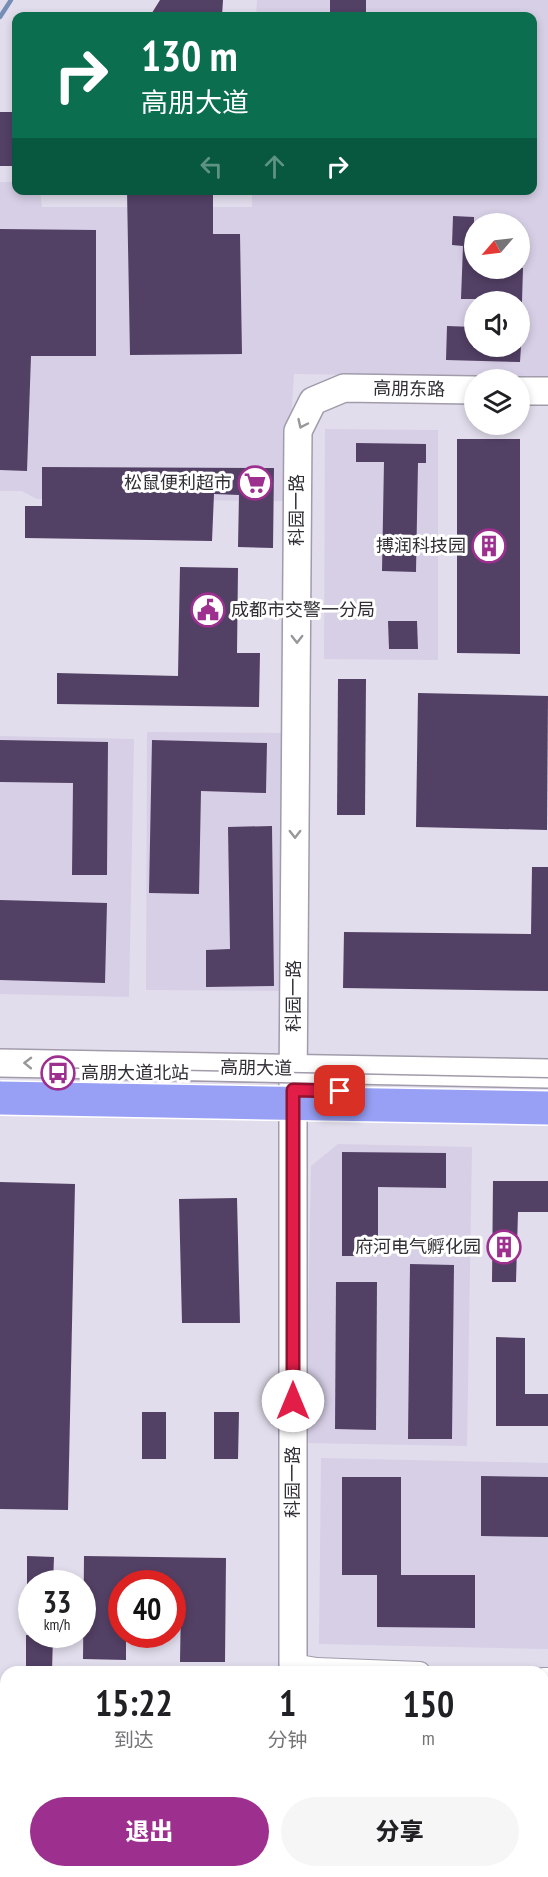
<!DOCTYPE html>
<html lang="zh">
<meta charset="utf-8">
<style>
:root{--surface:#fff;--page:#f6f6f6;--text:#202124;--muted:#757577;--accent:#9d2f8e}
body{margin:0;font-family:"PT Sans Narrow","Noto Sans SC",sans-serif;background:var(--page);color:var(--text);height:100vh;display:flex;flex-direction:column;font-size:22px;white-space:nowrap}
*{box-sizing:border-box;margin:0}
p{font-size:20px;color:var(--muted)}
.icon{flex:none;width:33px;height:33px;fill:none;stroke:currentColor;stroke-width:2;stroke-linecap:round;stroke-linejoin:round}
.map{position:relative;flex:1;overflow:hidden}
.details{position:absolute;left:0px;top:1666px;width:549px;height:212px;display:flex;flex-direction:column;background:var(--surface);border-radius:18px 18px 0 0;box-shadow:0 3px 9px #0003}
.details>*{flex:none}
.banner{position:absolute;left:12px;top:12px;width:525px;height:183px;border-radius:12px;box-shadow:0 3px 9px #0003;background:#0b6e4f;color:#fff;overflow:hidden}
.needle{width:39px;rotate:242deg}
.fabs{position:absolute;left:464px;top:213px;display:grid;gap:12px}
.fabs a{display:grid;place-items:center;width:66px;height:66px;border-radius:50%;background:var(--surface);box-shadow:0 3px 9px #0003;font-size:30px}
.speed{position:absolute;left:18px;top:1570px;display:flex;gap:12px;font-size:30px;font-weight:700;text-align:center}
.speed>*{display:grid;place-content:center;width:78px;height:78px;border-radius:50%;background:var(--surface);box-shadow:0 3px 9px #0003;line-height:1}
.speed small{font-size:15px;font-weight:400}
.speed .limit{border:9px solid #d22;background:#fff;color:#111}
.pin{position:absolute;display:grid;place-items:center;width:51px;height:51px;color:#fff;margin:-26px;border-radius:12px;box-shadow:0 3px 9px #0006}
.me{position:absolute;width:66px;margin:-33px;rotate:0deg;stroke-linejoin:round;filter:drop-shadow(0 0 4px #0008)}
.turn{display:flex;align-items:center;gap:21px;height:126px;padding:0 30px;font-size:27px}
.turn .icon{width:78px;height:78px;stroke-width:2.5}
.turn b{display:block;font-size:42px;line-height:51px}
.lanes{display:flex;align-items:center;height:57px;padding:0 30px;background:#0003;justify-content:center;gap:30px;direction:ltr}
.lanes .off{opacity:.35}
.eta{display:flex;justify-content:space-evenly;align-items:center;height:102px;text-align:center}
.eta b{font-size:36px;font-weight:800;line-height:42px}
.button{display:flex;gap:12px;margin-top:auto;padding:12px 30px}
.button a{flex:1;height:69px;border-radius:36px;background:var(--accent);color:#fff;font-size:24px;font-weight:800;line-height:69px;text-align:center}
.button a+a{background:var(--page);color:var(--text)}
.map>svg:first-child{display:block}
.built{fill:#d7cfe6;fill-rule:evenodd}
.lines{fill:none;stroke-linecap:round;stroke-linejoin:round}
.stream{stroke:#748eb5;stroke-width:4.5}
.building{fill:#534065}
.street-casing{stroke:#a19baa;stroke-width:22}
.secondary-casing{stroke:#a19baa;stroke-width:30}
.street{stroke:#fff;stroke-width:20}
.secondary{stroke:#fff;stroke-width:27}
.lane-bridge-casing{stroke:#a19baa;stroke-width:12;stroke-linecap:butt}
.highway-bridge-casing{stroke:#fff;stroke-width:36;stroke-linecap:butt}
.lane-bridge{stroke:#fff;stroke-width:9}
.highway-bridge{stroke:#98a0f5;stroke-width:33}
.oneway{stroke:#98979a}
.route-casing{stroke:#92132f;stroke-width:15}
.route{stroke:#e11d48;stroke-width:10}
.labels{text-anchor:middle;stroke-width:6;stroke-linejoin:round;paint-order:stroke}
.street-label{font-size:18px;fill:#312f35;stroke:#fff}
.poi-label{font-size:18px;fill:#312f35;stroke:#fff;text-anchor:end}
</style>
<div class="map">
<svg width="548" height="1877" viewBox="0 0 548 1877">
<rect width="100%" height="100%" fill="#e2ddec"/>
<g class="built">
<path d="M 257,0 L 548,0 L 548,378 L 294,374 L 286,501 L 37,499 L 22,491 L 0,491 L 0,182 L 16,182 L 16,190 L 40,191 L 42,207 L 252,207 L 252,190 L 532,190 L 532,16 L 256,16 ZM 474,224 L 519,224 L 519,268 L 474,268 ZM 474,302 L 519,302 L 519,346 L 474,346 Z"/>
<polygon points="325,429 438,430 438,660 324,659"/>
<polygon points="147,732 283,733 283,991 146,990"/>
<polygon points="0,736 134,739 129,997 0,994"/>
<polygon points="338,1144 472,1147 467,1446 306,1443 311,1166"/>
<polygon points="321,1458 548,1463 548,1649 319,1644"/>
</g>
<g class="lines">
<polyline class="stream" points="0,17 11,0"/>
</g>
<g class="building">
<polygon points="160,0 223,0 222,16 150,16"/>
<rect x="330" y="0" width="36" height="16"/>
<rect x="0" y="112" width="16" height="54"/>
<polygon points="127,190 213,190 213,234 240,234 242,354 130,355"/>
<polygon points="453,216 474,217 474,268 523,268 522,302 479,302 479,299 461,299 463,246 452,245"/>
<polygon points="0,229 96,230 96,356 31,356 27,471 0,470"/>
<polygon points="447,326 474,327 474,346 521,346 520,362 446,360"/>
<polygon points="457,439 520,439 520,654 457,653"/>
<polygon points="356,443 426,444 426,463 418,463 416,572 382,571 384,462 356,462"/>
<polygon points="42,467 274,468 273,548 238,547 239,495 214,494 212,541 25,538 25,506 42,506"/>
<polygon points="180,567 238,568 237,653 260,653 259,707 57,704 57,673 178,676"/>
<polygon points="388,621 417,621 418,649 389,649"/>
<polygon points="338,679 366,679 365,815 337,815"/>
<polygon points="418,693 548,696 547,830 416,827"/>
<polygon points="0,740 108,742 107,875 72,875 73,783 0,782"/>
<polygon points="152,740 267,743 266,793 201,791 199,894 149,893"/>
<polygon points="272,826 274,986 206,987 206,950 230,949 228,827"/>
<polygon points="532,867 548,867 548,991 343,988 344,932 531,934"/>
<polygon points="0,900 107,903 105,983 0,980"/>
<polygon points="342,1152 446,1153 446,1188 378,1187 378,1256 342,1256"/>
<polygon points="493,1181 548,1181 548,1212 518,1212 516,1282 492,1282"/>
<polygon points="0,1182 75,1184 68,1510 0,1509"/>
<polygon points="237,1198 240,1323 182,1323 179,1199"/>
<polygon points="410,1264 454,1265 452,1439 408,1439"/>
<polygon points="336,1282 377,1282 376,1430 335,1429"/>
<polygon points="496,1337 525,1338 525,1394 548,1394 548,1426 496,1426"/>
<rect x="142" y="1412" width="24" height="47"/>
<polygon points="214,1412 239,1412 238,1459 214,1459"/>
<polygon points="481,1476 548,1477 548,1537 481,1536"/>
<polygon points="342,1477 401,1477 401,1575 475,1575 475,1628 377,1627 377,1575 342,1575"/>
<polygon points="27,1556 54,1557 53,1584 27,1584"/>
<polygon points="84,1556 226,1558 225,1662 180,1662 181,1599 172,1599 172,1584 122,1584 122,1635 126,1635 126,1660 83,1659"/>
<polygon points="26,1635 53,1635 52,1672 26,1672"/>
</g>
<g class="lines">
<defs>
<g id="street">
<polyline points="293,1664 317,1668 420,1672"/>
<polyline points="543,1678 548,1678"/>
<polyline points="0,1868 6,1868"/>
<polyline points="138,1872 290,1877 295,1872"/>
</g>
<g id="secondary">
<polyline points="519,391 548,391"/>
<polyline points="0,1063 548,1073"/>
<polyline points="293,1664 293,1090 298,431 313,401 344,388 474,390"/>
</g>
</defs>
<use href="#street" class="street-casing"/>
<use href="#secondary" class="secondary-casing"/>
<use href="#street" class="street"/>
<use href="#secondary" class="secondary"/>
<defs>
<polyline id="lane-bridge" points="58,1073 548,1083"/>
<polyline id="highway-bridge" points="0,1098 548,1108"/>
</defs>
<use href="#lane-bridge" class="lane-bridge-casing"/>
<use href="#highway-bridge" class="highway-bridge-casing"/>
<use href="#lane-bridge" class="lane-bridge"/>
<use href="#highway-bridge" class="highway-bridge"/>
</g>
<defs><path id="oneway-chevron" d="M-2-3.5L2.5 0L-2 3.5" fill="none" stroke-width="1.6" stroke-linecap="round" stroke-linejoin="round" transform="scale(1.5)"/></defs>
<g class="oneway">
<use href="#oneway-chevron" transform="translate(302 424) rotate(115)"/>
<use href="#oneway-chevron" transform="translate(297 639) rotate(90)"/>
<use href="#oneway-chevron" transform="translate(295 834) rotate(90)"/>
<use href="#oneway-chevron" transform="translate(28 1063) rotate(-179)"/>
</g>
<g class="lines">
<defs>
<polyline id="route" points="293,1401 293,1090 340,1091"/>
</defs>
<use href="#route" class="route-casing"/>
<use href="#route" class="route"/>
</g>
<defs>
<symbol id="supermarket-ring" viewBox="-11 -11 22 22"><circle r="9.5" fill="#fff" stroke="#9d2f8e" stroke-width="1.5"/><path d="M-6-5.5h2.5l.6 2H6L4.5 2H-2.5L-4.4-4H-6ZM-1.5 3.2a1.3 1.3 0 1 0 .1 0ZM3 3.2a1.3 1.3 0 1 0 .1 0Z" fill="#9d2f8e"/></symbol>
<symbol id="building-ring" viewBox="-11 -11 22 22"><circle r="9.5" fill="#fff" stroke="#9d2f8e" stroke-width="1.5"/><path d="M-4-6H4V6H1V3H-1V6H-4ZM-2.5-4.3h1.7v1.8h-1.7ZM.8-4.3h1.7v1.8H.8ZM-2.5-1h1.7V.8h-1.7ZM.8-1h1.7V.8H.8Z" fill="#9d2f8e"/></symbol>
<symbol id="civic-ring" viewBox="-11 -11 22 22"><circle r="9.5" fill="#fff" stroke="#9d2f8e" stroke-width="1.5"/><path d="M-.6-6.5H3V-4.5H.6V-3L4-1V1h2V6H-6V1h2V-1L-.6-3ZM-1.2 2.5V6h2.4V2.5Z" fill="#9d2f8e"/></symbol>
<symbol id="bus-ring" viewBox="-11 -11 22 22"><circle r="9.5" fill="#fff" stroke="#9d2f8e" stroke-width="1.5"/><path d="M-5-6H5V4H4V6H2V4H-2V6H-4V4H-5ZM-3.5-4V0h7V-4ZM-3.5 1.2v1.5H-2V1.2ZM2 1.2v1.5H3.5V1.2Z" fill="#9d2f8e"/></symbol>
</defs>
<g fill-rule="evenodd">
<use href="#supermarket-ring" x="236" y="464" width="38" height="38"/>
<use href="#building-ring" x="470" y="527" width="38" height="38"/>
<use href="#civic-ring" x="189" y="591" width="38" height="38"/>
<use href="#bus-ring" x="39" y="1054" width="38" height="38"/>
<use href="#building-ring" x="485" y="1228" width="38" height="38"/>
</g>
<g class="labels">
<g class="street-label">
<text transform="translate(409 389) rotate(1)" y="6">高朋东路</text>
<text transform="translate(297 510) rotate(-90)" y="6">科园一路</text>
<text transform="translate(294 996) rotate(-90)" y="6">科园一路</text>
<text transform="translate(256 1068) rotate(1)" y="6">高朋大道</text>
<text transform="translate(293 1482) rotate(-90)" y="6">科园一路</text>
</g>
<g class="poi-label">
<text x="232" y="489">松鼠便利超市</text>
<text x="466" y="552">搏润科技园</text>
<text x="231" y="616" text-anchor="start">成都市交警一分局</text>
<text x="81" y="1079" text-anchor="start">高朋大道北站</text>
<text x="481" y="1253">府河电气孵化园</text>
</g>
</g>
</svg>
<div class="fabs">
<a><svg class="needle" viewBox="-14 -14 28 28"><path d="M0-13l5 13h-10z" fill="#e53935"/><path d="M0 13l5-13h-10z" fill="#757577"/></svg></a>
<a><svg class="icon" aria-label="sound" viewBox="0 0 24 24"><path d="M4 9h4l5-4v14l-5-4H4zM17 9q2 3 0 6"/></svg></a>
<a><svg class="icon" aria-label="layers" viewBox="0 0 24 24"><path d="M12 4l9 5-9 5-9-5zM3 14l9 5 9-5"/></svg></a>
</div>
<div class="speed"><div>33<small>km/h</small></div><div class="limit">40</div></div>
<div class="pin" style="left:340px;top:1091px;background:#d93025"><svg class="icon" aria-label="arrive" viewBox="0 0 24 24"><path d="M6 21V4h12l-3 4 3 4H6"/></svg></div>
<svg class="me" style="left:293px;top:1401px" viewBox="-20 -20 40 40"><circle r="19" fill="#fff"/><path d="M0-13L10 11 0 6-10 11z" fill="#e11d48"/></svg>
<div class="banner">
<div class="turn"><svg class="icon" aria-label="right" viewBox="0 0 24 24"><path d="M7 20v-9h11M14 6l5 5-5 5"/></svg><div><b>130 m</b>高朋大道</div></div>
<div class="lanes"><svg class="icon off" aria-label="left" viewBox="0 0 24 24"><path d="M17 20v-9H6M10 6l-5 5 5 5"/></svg><svg class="icon off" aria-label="ahead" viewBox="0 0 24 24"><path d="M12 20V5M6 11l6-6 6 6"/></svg><svg class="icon" aria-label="right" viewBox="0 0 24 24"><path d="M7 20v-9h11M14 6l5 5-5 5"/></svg></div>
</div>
<section class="details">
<div class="eta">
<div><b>15:22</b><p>到达</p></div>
<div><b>1</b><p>分钟</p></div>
<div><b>150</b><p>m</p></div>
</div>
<div class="button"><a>退出</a><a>分享</a></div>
</section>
</div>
